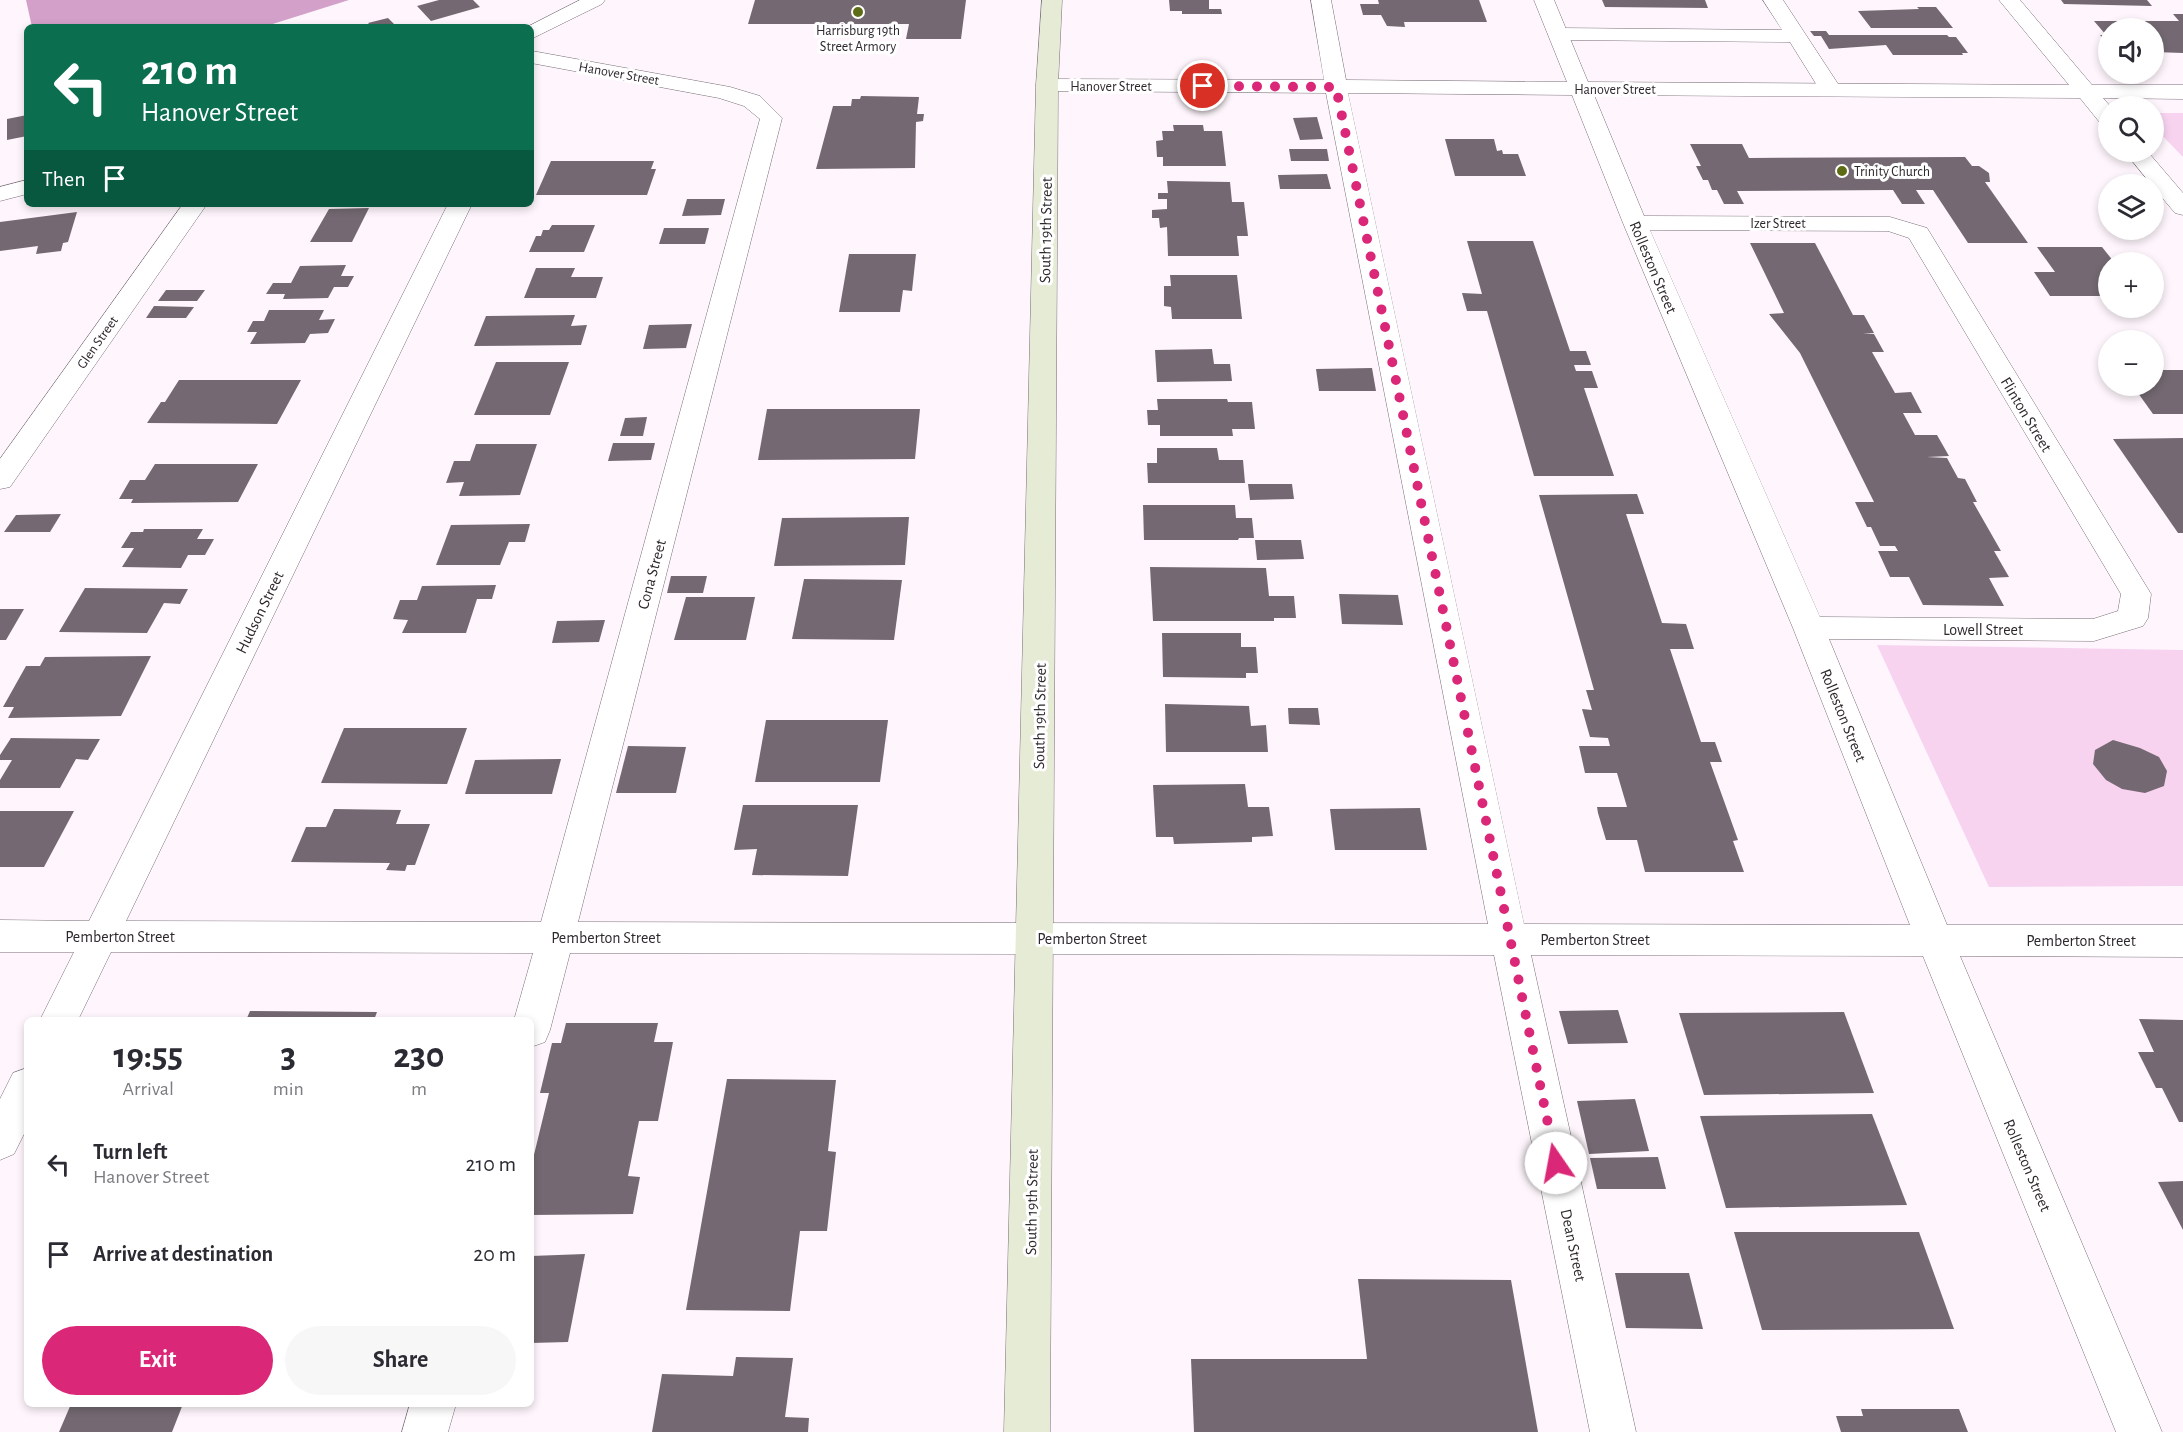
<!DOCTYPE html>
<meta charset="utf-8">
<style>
:root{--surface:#fff;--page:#f7f7f7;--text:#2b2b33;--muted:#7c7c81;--accent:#db2777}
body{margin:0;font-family:"Alegreya Sans",sans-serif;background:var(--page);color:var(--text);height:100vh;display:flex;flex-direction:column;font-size:22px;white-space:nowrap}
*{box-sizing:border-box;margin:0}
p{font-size:20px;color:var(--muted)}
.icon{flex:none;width:33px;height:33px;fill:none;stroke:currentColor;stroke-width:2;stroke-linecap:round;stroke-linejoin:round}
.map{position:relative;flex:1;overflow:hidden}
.drawer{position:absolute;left:24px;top:1017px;width:510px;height:390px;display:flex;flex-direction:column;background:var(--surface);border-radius:9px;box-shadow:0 3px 9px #0003}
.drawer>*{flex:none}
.guide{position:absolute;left:24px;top:24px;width:510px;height:183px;border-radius:9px;box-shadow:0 3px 9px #0003;background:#0b6e4f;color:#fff;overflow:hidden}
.tools{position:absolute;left:2098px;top:18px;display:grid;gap:12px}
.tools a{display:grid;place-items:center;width:66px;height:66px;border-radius:50%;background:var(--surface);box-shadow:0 3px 9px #0003;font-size:30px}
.pin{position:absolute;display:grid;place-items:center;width:51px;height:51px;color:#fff;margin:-26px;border:3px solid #fff;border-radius:50%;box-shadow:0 2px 6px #0007}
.me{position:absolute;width:66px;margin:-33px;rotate:348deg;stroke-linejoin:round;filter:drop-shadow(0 0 4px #0008)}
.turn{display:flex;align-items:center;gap:21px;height:126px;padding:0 18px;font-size:27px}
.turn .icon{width:78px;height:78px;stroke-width:2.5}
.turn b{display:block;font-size:42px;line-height:51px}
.then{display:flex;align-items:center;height:57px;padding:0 18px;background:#0003;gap:12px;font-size:22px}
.eta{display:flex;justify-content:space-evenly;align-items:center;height:102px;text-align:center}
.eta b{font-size:36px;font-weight:700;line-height:42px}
.cta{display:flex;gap:12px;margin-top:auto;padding:12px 18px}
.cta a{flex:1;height:69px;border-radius:36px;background:var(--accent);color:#fff;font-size:24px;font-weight:700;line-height:69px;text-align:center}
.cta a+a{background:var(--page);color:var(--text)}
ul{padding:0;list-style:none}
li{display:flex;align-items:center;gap:18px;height:90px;padding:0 18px}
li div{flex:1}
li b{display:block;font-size:22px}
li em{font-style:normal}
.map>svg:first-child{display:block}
.green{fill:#f8d3f0}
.forest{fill:#d3a0ca}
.building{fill:#746972}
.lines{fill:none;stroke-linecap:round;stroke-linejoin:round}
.lane-casing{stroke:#786d76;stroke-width:1}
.street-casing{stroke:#786d76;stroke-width:1}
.secondary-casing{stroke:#786d76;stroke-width:1}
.lane{fill:#fff;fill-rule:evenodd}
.street{fill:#fff;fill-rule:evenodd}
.secondary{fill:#e6ebd6;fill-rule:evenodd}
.route{stroke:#db2777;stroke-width:10;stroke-dasharray:0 18}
.poi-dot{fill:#5e6c16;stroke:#fff;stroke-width:2}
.labels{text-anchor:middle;stroke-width:6;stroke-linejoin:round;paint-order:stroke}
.far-poi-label{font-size:14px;fill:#2d282c;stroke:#fff}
.far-street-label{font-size:14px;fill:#2d282c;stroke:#fff}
.street-label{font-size:16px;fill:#2d282c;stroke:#fff}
</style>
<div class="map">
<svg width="2183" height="1432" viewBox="0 0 2183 1432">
<rect width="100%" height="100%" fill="#fef6fc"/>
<g class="green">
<polygon points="2154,113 2183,113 2183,157 2154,127"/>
<polygon points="1877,645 2183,650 2183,886 1989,887"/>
</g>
<polygon class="forest" points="26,0 349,0 263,27 32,27"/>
<g class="building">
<polygon points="439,0 473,0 480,7 431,21 417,6"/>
<polygon points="755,0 966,0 961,39 906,39 909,24 748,24"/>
<polygon points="1169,0 1209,0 1209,9 1221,9 1222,14 1182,14 1182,11 1170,11"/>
<polygon points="1378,0 1479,0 1487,22 1404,22 1405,27 1387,26 1381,15 1363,15 1360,4 1379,4"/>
<polygon points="1602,0 1705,0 1708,8 1605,7"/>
<polygon points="2061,0 2147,0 2152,6 2064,4"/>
<polygon points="1917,7 1936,7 1953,28 1871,28 1858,11 1919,9"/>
<polygon points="2173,14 2183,14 2183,53 2154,52 2154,28 2109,28 2109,45 2100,35 2106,35 2094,21 2179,21"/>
<polygon points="388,18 397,27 372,27 368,23"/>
<polygon points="1810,31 1826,31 1829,35 1947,35 1949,37 1956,37 1968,53 1962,53 1963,55 1893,55 1886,45 1829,49 1821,36 1814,36"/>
<polygon points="861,96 919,97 917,114 924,114 923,121 916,122 915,168 816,169 833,106 851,106 852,99 860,99"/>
<polygon points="27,115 27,136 7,140 7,119"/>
<polygon points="1317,117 1323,139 1300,140 1293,118"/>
<polygon points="1173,125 1203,125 1204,131 1222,131 1226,166 1163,166 1163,157 1157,157 1156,141 1163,140 1162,131 1174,131"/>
<polygon points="1445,139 1494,139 1497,151 1502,150 1503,154 1518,154 1526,176 1455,176"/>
<polygon points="1690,144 1742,144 1749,158 1965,157 1972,166 1979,166 1989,173 1990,182 1985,182 2028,243 1968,243 1933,190 1916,190 1925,204 1902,204 1893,190 1737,191 1744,204 1724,204 1717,190 1712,190 1708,180 1703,180 1696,166 1701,166"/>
<polygon points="1289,149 1327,149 1329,161 1291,161"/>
<polygon points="551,161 654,161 651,169 656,169 647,195 536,195"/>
<polygon points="1327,174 1331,189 1280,189 1278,175"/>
<polygon points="1167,181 1230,182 1232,202 1244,202 1248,236 1237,236 1239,256 1168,256 1167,227 1160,228 1159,218 1152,218 1152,210 1167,209 1167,199 1158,199 1158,193 1168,193"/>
<polygon points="687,199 725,199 721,215 682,216"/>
<polygon points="369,208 352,242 310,242 329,209"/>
<polygon points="77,212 68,242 63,243 61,251 36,254 38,246 0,251 0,222"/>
<polygon points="552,225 595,225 584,252 529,252 536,236 541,236 543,230 549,230"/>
<polygon points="664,228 709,228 705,244 659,244"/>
<polygon points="1467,241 1533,241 1570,351 1586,351 1591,365 1574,365 1576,371 1592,371 1598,388 1584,388 1614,476 1534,476 1487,311 1467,311 1462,293 1482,294"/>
<polygon points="1750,243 1815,243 1853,315 1864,315 1874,333 1863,333 1874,334 1884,352 1872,352 1895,393 1911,392 1922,413 1903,413 1915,435 1937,435 1949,456 1927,457 1947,458 1958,478 1965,479 1977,502 1973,502 2001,551 1994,551 2009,577 1989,578 2004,606 1923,605 1909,577 1890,577 1878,551 1898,551 1895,546 1880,546 1871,527 1867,527 1855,502 1874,502 1800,353 1769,314 1784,313"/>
<polygon points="2037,247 2102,247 2114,262 2109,262 2109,296 2050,296 2034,272 2055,272"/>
<polygon points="849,254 916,254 912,291 903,290 900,312 839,312"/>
<polygon points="346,265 341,276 354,276 348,287 334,287 328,298 283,299 285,294 266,294 273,283 291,283 300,266"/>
<polygon points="536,268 575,268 571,277 603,277 596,298 524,298"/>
<polygon points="1170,275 1237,275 1242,319 1172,319 1171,307 1164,306 1164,286 1171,286"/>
<polygon points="166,290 205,290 197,301 158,301"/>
<polygon points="154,306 194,307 186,318 146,318"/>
<polygon points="269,310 324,310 319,320 335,319 328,333 310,334 305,343 250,344 257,332 247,332 253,321 264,321"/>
<polygon points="575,315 571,326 587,325 581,345 474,346 486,316"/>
<polygon points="692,324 686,348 643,349 649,325"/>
<polygon points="1212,349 1214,364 1230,364 1232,381 1157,382 1155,350"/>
<polygon points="496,362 569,362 550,415 474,415"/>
<polygon points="1372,368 1376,391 1319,391 1316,369"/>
<polygon points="2154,370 2183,370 2183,414 2153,414 2133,386 2154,386"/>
<polygon points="179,380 301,380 277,424 147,423 161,402 165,402"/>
<polygon points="1157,399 1227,399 1228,402 1252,402 1255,429 1232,429 1233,436 1160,436 1160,425 1148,425 1147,410 1158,410"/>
<polygon points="767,409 920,409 915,459 758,460"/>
<polygon points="647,417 643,436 620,436 625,418"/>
<polygon points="2183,438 2183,533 2178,533 2113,439"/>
<polygon points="613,443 655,443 651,460 608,461"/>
<polygon points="476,444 537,444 520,495 459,496 464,482 446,483 454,461 470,461"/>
<polygon points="1157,448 1217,448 1219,460 1243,460 1245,483 1148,483 1147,463 1157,463"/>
<polygon points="155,464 258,464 238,502 131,503 133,499 119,499 130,480 145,480"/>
<polygon points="1248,484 1292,484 1294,499 1250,500"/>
<polygon points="1637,494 1644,514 1626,514 1662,623 1686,624 1694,649 1670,649 1701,742 1715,742 1722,762 1710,762 1738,840 1733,841 1744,872 1645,872 1637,840 1606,840 1598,813 1597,807 1627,807 1617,773 1585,773 1579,746 1610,746 1608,738 1590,737 1582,709 1592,710 1586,690 1594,690 1539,495"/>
<polygon points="1143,505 1235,505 1236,518 1252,518 1254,538 1239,538 1238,540 1144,540"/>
<polygon points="61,514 50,532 4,532 16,515"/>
<polygon points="909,517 905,565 774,566 782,518"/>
<polygon points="530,524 525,542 509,542 500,565 436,565 451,525"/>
<polygon points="144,529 203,529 197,539 214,539 205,555 188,555 181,568 122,567 134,548 121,548 131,532 143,532"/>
<polygon points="1255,540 1301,540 1304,559 1257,560"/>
<polygon points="1150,567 1266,568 1269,596 1294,596 1296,618 1274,618 1274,621 1153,621"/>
<polygon points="671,576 707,576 703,593 667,593"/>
<polygon points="804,579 902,580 894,640 792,639"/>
<polygon points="496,585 492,599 477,599 466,633 402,633 408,620 393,619 400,600 417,600 422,586"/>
<polygon points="85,588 188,589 180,604 164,603 147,633 59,632"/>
<polygon points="1339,594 1398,595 1403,625 1342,624"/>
<polygon points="686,597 755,597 746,640 674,640"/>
<polygon points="0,609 24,609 6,640 0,640"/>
<polygon points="605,620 599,642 552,643 557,621"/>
<polygon points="1162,633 1241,633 1241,647 1256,647 1258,673 1246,673 1246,678 1163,677"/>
<polygon points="151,656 121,716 8,718 14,707 3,707 26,666 40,666 45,657"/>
<polygon points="1165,704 1249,706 1251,726 1266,725 1268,752 1166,752"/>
<polygon points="1288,708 1318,708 1320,725 1289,724"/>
<polygon points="766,720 888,720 880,782 755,782"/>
<polygon points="344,728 467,728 447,784 321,783"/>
<polygon points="11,738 100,739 88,760 76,759 60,788 0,788 0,780 12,760 0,760 0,755"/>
<polygon points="2113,740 2140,748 2159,757 2167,771 2164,786 2145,793 2122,789 2106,780 2093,764 2095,750"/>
<polygon points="628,746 686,747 676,793 616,793"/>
<polygon points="561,759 552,794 465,794 475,760"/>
<polygon points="1245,784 1248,807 1269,807 1273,836 1252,837 1252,842 1174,844 1173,837 1156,837 1153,785"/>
<polygon points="743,805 858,805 848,876 752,875 757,849 734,850"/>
<polygon points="1420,808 1427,850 1335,850 1330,809"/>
<polygon points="334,809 401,810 396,824 430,824 415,865 407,865 405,871 386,870 390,863 291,862 306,827 326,827"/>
<polygon points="0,811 74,811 44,867 0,867"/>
<polygon points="1618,1010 1628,1043 1568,1044 1559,1011"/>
<polygon points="250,1011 377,1012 374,1020 228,1020 229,1017 247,1018"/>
<polygon points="1844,1012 1874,1093 1704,1095 1679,1013"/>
<polygon points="2139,1019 2183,1020 2183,1122 2179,1122 2162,1088 2156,1088 2138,1052 2154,1052"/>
<polygon points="566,1023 658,1023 654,1042 673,1042 658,1121 639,1121 628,1176 640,1177 633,1214 531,1215 531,1167 549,1093 540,1093 552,1043 561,1043"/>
<polygon points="727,1079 836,1080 828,1151 836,1152 827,1231 800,1231 790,1311 686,1310"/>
<polygon points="1635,1099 1649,1151 1589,1154 1577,1101"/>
<polygon points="1872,1114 1907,1205 1726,1208 1700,1116"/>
<polygon points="1658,1157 1666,1189 1597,1189 1590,1158"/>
<polygon points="2183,1181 2183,1230 2158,1182"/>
<polygon points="1734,1232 1919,1232 1954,1329 1762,1330"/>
<polygon points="585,1254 568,1342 531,1343 531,1256"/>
<polygon points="1615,1273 1689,1273 1703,1329 1626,1328"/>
<polygon points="1358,1279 1511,1280 1538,1432 1194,1432 1191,1359 1367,1359"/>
<polygon points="736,1357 793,1358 785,1417 809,1418 808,1432 652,1432 662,1374 733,1376"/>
<polygon points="71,1404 96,1405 183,1404 172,1432 59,1432"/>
<polygon points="1861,1409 1959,1409 1968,1432 1841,1432 1836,1416 1863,1416"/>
</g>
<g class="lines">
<defs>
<polygon id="lane" points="1763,0 1783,0 1842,90 1839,95 1831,96 1823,95 1790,42 1558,40 1551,38 1548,34 1551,30 1558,28 1782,30"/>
<g id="street">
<polygon points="580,0 605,0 602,4 531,39 531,27 527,27"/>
<path d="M 1311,0 L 1331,0 L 1346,80 L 1567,82 L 1534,0 L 1554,0 L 1588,82 L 2069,85 L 1999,0 L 2020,0 L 2092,85 L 2183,85 L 2183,99 L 2103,98 L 2110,106 L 2109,126 L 2101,124 L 2080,98 L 1594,95 L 1644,216 L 1890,217 L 1927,228 L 2151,594 L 2148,618 L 2143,626 L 2094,641 L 1829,639 L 1947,925 L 2183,925 L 2183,957 L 1960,956 L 2162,1432 L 2116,1432 L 1923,956 L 1531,955 L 1636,1432 L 1590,1432 L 1494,955 L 570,953 L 550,1030 L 545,1042 L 531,1047 L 531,1020 L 514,1020 L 533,953 L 111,952 L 78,1020 L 40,1020 L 74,952 L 0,952 L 0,920 L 89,921 L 448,204 L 472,204 L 126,921 L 541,922 L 760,119 L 744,106 L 719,98 L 531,63 L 532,51 L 730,87 L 760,96 L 782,118 L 578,922 L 1488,924 L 1326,93 L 1047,91 L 1039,90 L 1036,85 L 1039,80 L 1047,79 L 1324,80 ZM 1348,93 L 1572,95 L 1623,223 L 1793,628 L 1910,925 L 1524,924 ZM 1650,230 L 1888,231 L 1909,238 L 2121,594 L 2118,611 L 2093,619 L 1820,617 Z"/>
<polygon points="2125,152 2148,152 2183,193 2183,215 2175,213 2154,188 2154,184 2151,184"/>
<polygon points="27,180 27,194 0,201 0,187"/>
<polygon points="183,204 207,204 10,487 0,489 0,459"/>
<polygon points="27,1068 27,1128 14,1154 0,1160 0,1099 13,1073"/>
<polygon points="410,1404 456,1404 448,1432 402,1432"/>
</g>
<polygon id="secondary" points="1042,0 1062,0 1058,85 1050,1432 1004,1432 1036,85"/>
</defs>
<use href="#lane" class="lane-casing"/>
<use href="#street" class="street-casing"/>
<use href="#secondary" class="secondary-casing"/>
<use href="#lane" class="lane"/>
<use href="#street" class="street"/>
<use href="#secondary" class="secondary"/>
</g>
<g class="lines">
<polyline class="route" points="1203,86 1336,87 1556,1163"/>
</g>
<g class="poi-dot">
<circle cx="858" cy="12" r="6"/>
<circle cx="1842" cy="171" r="6"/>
</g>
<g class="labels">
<g class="far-poi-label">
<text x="858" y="35">Harrisburg 19th<tspan x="858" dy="16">Street Armory</tspan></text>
<text x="1854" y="176" text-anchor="start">Trinity Church</text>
</g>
<g class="far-street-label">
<text transform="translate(619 73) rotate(10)" y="5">Hanover Street</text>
<text x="1111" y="91">Hanover Street</text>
<text x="1615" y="94">Hanover Street</text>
<text x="1778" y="228">Izer Street</text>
<text transform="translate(97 342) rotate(-55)" y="5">Glen Street</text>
</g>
<g class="street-label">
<text transform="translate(1045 230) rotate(-89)" y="6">South 19th Street</text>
<text transform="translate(1654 267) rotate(67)" y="6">Rolleston Street</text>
<text transform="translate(2027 414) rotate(59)" y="6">Flinton Street</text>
<text transform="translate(651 574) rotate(-75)" y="6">Cona Street</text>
<text transform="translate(259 612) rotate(-64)" y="6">Hudson Street</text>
<text x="1983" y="635">Lowell Street</text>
<text transform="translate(1844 715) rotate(68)" y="6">Rolleston Street</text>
<text transform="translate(1039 716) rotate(-89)" y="6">South 19th Street</text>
<text x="120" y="942">Pemberton Street</text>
<text x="606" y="943">Pemberton Street</text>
<text x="1092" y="944">Pemberton Street</text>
<text x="1595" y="945">Pemberton Street</text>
<text x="2081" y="946">Pemberton Street</text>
<text transform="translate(2028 1165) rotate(67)" y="6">Rolleston Street</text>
<text transform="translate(1031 1202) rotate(-89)" y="6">South 19th Street</text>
<text transform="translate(1574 1245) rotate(78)" y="6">Dean Street</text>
</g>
</g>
</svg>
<div class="tools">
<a><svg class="icon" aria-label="sound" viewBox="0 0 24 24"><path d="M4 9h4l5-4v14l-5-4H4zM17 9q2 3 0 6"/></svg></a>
<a><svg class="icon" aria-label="search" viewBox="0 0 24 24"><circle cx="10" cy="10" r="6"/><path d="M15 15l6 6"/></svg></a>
<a><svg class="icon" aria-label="layers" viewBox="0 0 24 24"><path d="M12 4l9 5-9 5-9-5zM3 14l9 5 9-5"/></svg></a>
<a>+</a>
<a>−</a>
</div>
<div class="pin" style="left:1203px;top:86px;background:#d93025"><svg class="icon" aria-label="arrive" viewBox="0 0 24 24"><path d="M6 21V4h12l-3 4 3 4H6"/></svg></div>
<svg class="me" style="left:1556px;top:1163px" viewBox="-20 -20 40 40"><circle r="19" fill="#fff"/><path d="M0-13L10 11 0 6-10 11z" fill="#db2777"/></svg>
<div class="guide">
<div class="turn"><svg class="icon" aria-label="left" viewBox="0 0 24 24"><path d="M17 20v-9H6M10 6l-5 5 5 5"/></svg><div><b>210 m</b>Hanover Street</div></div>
<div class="then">Then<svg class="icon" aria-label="arrive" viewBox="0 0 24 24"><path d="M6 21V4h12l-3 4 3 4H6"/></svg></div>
</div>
<section class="drawer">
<div class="eta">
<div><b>19:55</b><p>Arrival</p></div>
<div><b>3</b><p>min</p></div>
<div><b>230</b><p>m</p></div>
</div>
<ul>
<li><svg class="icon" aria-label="left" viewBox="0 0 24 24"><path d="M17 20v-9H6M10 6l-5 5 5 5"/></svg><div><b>Turn left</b><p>Hanover Street</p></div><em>210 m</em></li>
<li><svg class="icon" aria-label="arrive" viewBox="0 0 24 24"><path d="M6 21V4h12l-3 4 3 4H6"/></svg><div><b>Arrive at destination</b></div><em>20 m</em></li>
</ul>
<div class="cta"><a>Exit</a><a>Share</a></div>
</section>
</div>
